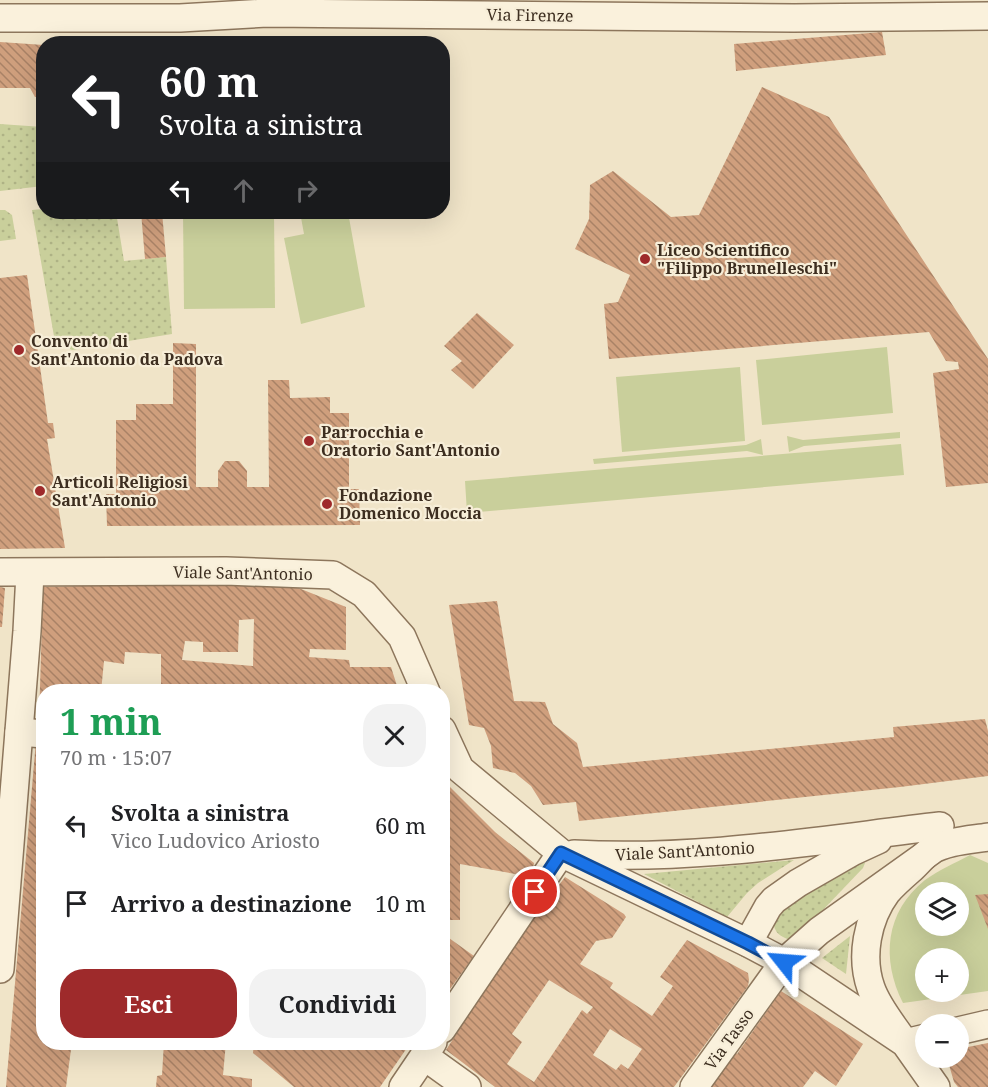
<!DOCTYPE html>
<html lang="it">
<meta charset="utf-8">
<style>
:root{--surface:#fff;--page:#f2f2f2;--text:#202124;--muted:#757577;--accent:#9e2a2b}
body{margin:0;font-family:"Noto Serif",serif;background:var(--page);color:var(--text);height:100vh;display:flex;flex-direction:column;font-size:22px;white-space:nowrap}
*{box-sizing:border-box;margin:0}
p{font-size:20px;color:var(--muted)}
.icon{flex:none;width:33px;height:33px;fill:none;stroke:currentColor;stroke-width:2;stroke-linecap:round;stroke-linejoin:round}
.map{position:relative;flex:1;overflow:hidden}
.drawer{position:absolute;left:36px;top:684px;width:414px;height:366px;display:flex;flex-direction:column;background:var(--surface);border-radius:24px;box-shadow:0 6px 24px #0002}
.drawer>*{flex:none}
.top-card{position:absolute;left:36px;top:36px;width:414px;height:183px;border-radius:24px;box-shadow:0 6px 24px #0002;background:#202124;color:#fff;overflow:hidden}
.tools{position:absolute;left:915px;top:882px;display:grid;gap:12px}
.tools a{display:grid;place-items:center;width:54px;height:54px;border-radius:50%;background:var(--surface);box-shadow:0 6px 24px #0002;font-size:30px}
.pin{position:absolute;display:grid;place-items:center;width:51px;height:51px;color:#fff;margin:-26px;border:3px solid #fff;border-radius:50%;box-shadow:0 2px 6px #0007}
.me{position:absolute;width:66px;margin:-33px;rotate:298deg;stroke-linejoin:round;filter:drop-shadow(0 0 4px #0008)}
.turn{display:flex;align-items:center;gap:21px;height:126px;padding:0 24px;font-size:27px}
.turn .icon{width:78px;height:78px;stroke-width:2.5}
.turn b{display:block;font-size:42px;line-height:51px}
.lanes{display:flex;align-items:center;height:57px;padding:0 24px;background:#0003;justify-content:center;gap:30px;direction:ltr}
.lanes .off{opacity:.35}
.round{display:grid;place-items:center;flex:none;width:63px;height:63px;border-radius:24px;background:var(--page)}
.overview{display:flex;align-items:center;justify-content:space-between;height:102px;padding:0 24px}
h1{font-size:36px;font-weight:700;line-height:45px;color:#1e9e55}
.action{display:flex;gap:12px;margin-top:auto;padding:12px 24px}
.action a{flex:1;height:69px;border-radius:24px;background:var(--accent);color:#fff;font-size:24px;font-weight:700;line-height:69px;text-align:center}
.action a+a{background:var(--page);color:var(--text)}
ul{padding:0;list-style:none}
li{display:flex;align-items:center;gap:18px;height:78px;padding:0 24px}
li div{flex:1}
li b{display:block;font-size:22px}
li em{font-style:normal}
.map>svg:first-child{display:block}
.grass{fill:url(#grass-dots)}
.green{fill:#c9cf9b;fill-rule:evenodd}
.building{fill:url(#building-back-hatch);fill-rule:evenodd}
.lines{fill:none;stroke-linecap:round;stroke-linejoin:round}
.minor-casing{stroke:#8d765c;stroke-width:30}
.minor{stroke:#faf1dc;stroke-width:27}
.route-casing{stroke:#114b97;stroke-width:15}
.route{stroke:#1a73e8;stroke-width:10}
.poi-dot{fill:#9e2a2b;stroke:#f7eed8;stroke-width:2}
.labels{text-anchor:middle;stroke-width:4.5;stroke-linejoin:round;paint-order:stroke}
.street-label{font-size:16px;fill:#3d2e20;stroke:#f7eed8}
.poi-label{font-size:16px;font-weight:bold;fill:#3d2e20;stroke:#f7eed8;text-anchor:start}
</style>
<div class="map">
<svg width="988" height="1087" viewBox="0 0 988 1087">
<defs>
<pattern id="grass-dots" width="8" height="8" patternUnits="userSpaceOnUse" patternTransform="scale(1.5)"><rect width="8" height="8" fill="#c9cf9b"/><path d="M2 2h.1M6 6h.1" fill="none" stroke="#aeb285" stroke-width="1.8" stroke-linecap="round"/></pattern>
<pattern id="building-back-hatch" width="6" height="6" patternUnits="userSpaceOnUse" patternTransform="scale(1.5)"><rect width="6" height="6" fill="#cf9f7d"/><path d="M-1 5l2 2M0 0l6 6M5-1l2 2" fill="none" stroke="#a98266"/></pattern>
</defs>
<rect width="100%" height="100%" fill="#f0e4c8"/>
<g class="grass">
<polygon points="0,124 43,127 43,186 0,191"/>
<polygon points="43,209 44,212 116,212 124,261 166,257 172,334 72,350 55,342 32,210"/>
<polygon points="0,210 5,210 12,215 16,239 0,241"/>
<polygon points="794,860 758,883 747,893 727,917 644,874"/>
<path d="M 859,861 L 865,863 L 863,868 L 798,936 L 791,940 C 777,936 772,930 774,915 Z"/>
<polygon points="850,936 846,974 822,958"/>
</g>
<g class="green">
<polygon points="183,212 274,212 275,308 184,309"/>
<polygon points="300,212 348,212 365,307 301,324 284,238 304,234"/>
<polygon points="887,347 893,413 762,425 756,360"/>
<polygon points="740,367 745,441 622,452 616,377"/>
<polygon points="900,432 900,438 804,446 789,452 787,436 803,440"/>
<polygon points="761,439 763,455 747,451 594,464 593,459 746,445"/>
<polygon points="901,444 904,475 467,513 465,481"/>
<path d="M 970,855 L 988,863 L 988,991 L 903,1003 C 881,959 885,912 925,880 C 939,870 955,863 970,855 ZM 926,892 L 958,892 L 958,926 L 926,926 ZM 926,958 L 958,958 L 958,992 L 926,992 Z"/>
</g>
<g class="building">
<polygon points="882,32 886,55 736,71 734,44"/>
<polygon points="0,42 44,45 44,97 35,97 30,88 0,88"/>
<polygon points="762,87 829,117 988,359 988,483 946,487 933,373 959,369 958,362 946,361 929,332 609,359 604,304 618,302 630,275 575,249 589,219 590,185 613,171 671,217 699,215"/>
<polygon points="141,212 162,212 166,257 145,259"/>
<polygon points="27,275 48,423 53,423 55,438 47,439 65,548 0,549 0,278"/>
<polygon points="477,313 514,345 473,389 451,370 462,361 444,346"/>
<polygon points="173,343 196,344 196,487 218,487 218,471 225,461 239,461 247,471 247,487 269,487 268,380 289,380 290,398 330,397 330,413 349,413 349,489 359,489 360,525 107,526 106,494 116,494 116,420 136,420 136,404 173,404"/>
<path d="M 161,584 L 291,585 L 346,607 L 346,650 L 310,649 L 309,657 L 349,660 L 350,667 L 391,667 L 399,692 L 346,692 L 346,690 L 306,686 L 306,692 L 249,692 L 249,688 L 234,687 L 233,692 L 161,692 L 161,654 L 125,652 L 124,664 L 104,661 L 101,692 L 44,692 L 44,721 L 39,720 L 43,587 ZM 254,619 L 253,666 L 182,660 L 185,641 L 203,642 L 203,652 L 238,652 L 239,620 Z"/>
<polygon points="0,587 5,588 2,627 0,627"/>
<polygon points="497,601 514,701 545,702 553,724 577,743 583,767 894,737 893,727 985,719 988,731 988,776 900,787 579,821 576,802 543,805 531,786 515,773 493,768 491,746 484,728 469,725 449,605"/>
<polygon points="36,741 44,742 44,1042 72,1042 66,1087 6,1087"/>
<polygon points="442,779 495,832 534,863 532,877 460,864 460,920 442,920"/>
<path d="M 565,877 L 624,914 L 626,917 L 612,938 L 596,941 L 580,964 L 613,983 L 610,988 L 652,1016 L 673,986 L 660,977 L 687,940 L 748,973 L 749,980 L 748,986 L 674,1087 L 495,1087 L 446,1050 L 510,951 ZM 549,980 L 593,1007 L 587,1014 L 582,1010 L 534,1082 L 507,1064 L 522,1042 L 512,1034 ZM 610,1029 L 642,1049 L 628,1069 L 621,1064 L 616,1070 L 593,1055 Z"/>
<polygon points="988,894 988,929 975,895"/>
<polygon points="442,933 474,956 442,1000"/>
<polygon points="781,991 863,1044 836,1086 815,1071 803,1087 710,1087 732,1051 737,1054"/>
<polygon points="164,1042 226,1042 223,1075 252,1079 252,1087 156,1087 157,1076 162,1075"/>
<polygon points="254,1042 411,1042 380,1087 294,1087 253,1053"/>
<polygon points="988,1043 988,1087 958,1087 954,1082 947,1058 958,1058 958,1049"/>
</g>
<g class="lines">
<defs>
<g id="minor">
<polyline points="0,18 180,18 267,13 794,18 988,16"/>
<polyline points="0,572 226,571 333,575 364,594 402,637 426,692"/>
<polyline points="442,730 460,769 561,853 748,943 784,962 905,1043 936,1087"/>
<polyline points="19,732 44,734"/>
<path d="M 574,854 C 697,861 819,840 940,826"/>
<polyline points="748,943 768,907 774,900 798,883 852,852 878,840"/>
<polyline points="0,969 27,631 30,573"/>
<polyline points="442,1029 561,853"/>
<polyline points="958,1031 988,1024"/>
<path d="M 926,1038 L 905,1043 C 893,1025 878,1008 871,988 C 860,957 867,919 887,892 C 894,884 902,877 910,870 C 917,864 923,856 930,851 C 947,841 969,840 988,837"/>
<polyline points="433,1042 424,1056 467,1087"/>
<polyline points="403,1087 424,1056"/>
<polyline points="694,1087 784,962 819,931 931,851"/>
</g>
</defs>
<use href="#minor" class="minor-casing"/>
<use href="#minor" class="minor"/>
</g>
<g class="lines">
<defs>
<polyline id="route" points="535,892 561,853 748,943 784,962"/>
</defs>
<use href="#route" class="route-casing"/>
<use href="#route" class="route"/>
</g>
<g class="poi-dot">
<circle cx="645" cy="259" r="6"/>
<circle cx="19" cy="350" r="6"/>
<circle cx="309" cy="441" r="6"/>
<circle cx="40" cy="491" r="6"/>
<circle cx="327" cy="504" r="6"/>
</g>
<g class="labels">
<g class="street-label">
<text transform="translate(530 15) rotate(1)" y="6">Via Firenze</text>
<text transform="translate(243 573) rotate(1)" y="6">Viale Sant'Antonio</text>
<text transform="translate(685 851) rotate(-3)" y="6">Viale Sant'Antonio</text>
<text transform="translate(729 1039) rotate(-54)" y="6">Via Tasso</text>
</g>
<g class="poi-label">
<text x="657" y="256">Liceo Scientifico<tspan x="657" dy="18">"Filippo Brunelleschi"</tspan></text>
<text x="31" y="347">Convento di<tspan x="31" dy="18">Sant'Antonio da Padova</tspan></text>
<text x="321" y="438">Parrocchia e<tspan x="321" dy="18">Oratorio Sant'Antonio</tspan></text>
<text x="52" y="488">Articoli Religiosi<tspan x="52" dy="18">Sant'Antonio</tspan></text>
<text x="339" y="501">Fondazione<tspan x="339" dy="18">Domenico Moccia</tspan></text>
</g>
</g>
</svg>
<div class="tools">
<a><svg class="icon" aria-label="layers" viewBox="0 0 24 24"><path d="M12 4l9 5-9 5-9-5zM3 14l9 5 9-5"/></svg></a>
<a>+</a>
<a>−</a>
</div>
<div class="pin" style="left:535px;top:892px;background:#d93025"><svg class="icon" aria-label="arrive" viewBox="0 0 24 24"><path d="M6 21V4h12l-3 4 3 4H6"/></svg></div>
<svg class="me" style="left:784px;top:962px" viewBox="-20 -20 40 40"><path d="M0-17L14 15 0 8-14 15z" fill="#1a73e8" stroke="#fff" stroke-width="4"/></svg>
<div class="top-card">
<div class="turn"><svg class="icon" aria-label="left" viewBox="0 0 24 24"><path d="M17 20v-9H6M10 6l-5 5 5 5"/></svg><div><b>60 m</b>Svolta a sinistra</div></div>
<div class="lanes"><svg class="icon" aria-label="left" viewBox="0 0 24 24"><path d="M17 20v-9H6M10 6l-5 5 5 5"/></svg><svg class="icon off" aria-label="ahead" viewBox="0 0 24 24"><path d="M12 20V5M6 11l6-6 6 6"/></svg><svg class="icon off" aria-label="right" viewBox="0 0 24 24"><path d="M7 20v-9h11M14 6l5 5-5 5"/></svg></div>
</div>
<section class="drawer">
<div class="overview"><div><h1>1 min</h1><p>70 m · 15:07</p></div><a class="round"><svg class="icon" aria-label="close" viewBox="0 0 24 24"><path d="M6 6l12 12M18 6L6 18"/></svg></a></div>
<ul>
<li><svg class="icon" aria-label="left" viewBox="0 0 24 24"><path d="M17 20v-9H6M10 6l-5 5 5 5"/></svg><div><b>Svolta a sinistra</b><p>Vico Ludovico Ariosto</p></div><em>60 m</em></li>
<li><svg class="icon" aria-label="arrive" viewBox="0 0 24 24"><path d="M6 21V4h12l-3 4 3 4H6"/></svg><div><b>Arrivo a destinazione</b></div><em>10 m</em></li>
</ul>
<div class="action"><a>Esci</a><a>Condividi</a></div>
</section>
</div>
